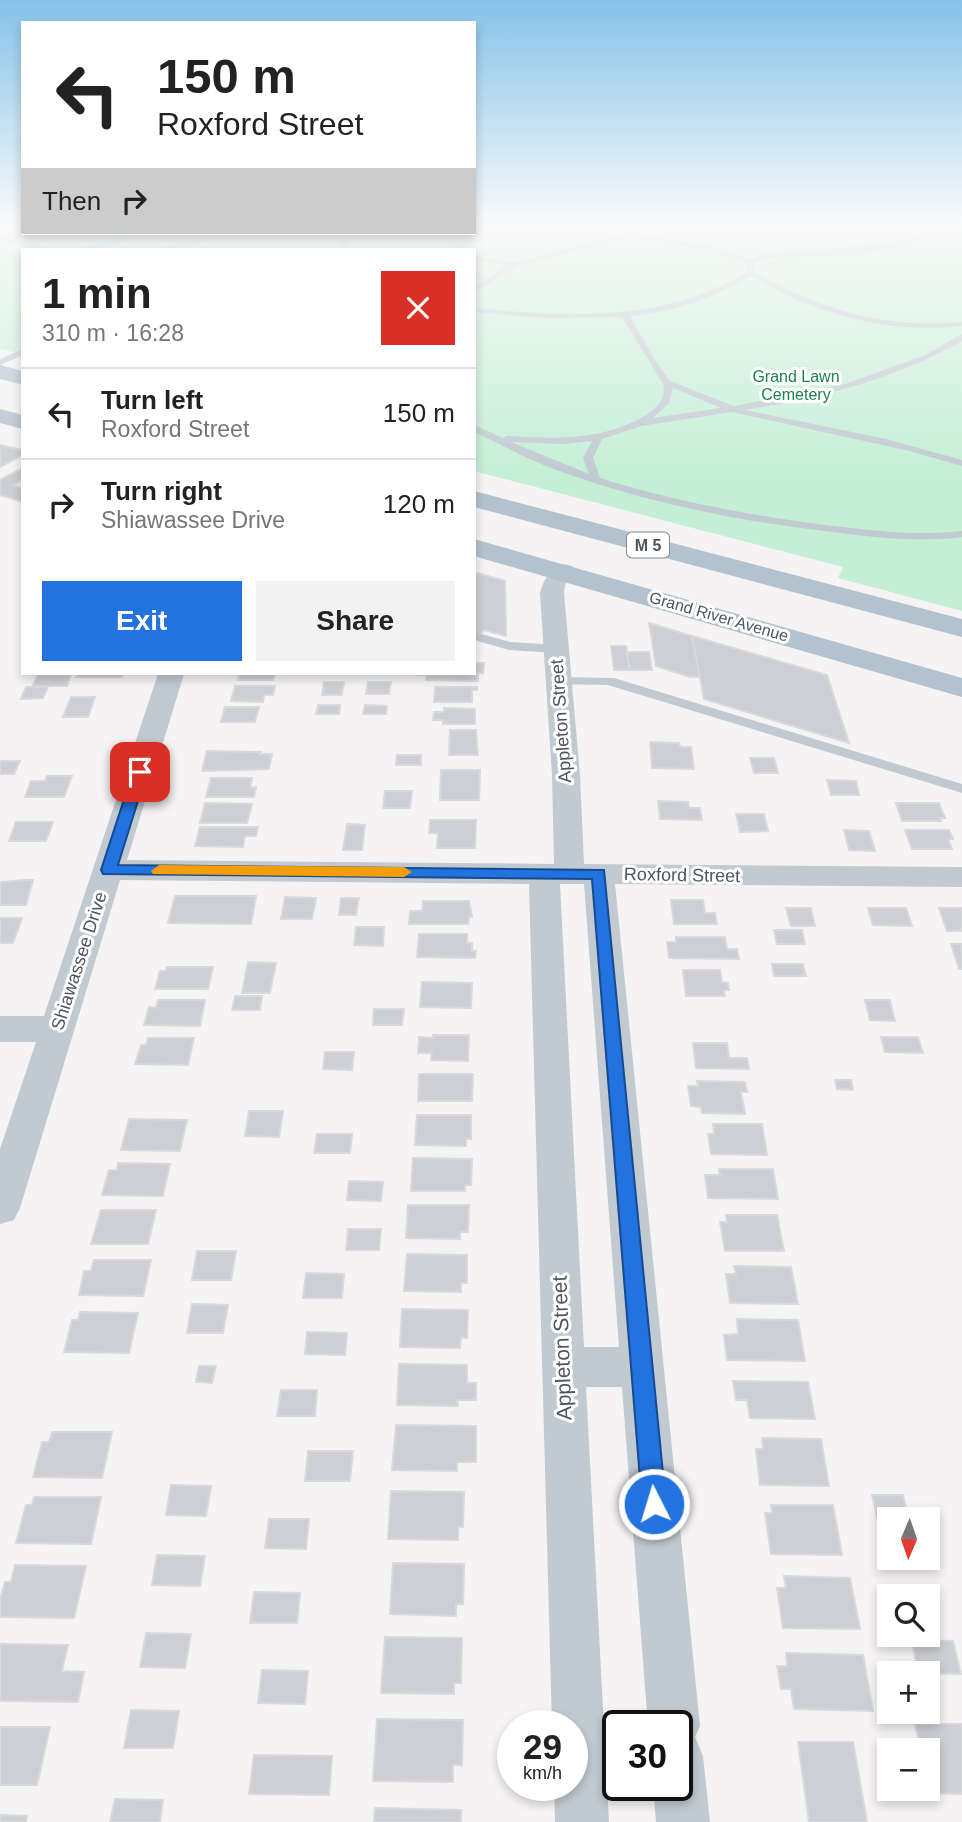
<!DOCTYPE html>
<meta charset="utf-8">
<style>
:root{--surface:#fff;--page:#f2f2f2;--text:#222;--muted:#767676;--line:#e0e0e0;--accent:#2272df}
body{margin:0;font-family:Arial,sans-serif;background:var(--page);color:var(--text);height:100vh;display:flex;flex-direction:column;font-size:26px;white-space:nowrap}
*{box-sizing:border-box;margin:0}
p{font-size:23px;color:var(--muted)}
.icon{flex:none;width:38px;height:38px;fill:none;stroke:currentColor;stroke-width:2;stroke-linecap:round;stroke-linejoin:round}
.map{position:relative;flex:1;overflow:hidden}
.details{position:absolute;left:21px;top:248px;width:455px;height:427px;display:flex;flex-direction:column;background:var(--surface);border-radius:0px;box-shadow:0 4px 10px #0003}
.details>*{flex:none}
.hud{position:absolute;left:21px;top:21px;width:455px;height:214px;border-radius:0px;box-shadow:0 4px 10px #0003;background:#fff;color:var(--text);overflow:hidden}
.needle{width:46px;rotate:182deg}
.buttons{position:absolute;left:877px;top:1507px;display:grid;gap:14px}
.buttons a{display:grid;place-items:center;width:63px;height:63px;border-radius:0px;background:var(--surface);box-shadow:0 4px 10px #0003;font-size:35px}
.speed{position:absolute;left:497px;top:1710px;display:flex;gap:14px;font-size:35px;font-weight:700;text-align:center}
.speed>*{display:grid;place-content:center;width:91px;height:91px;border-radius:50%;background:var(--surface);box-shadow:0 4px 10px #0003;line-height:1}
.speed small{font-size:18px;font-weight:400}
.speed .limit{border:4px solid #111;border-radius:10px;background:#fff;color:#111}
.pin{position:absolute;display:grid;place-items:center;width:60px;height:60px;color:#fff;margin:-30px;border-radius:14px;box-shadow:0 4px 10px #0006}
.me{position:absolute;width:77px;margin:-38px;rotate:355deg;stroke-linejoin:round;filter:drop-shadow(0 0 5px #0008)}
.turn{display:flex;align-items:center;gap:24px;height:147px;padding:0 21px;font-size:32px}
.turn .icon{width:91px;height:91px;stroke-width:2.5}
.turn b{display:block;font-size:49px;line-height:60px}
.then{display:flex;align-items:center;height:66px;padding:0 21px;background:#0003;gap:14px;font-size:26px}
.round{display:grid;place-items:center;flex:none;width:74px;height:74px;border-radius:0px;background:var(--page)}
.head{display:flex;align-items:center;justify-content:space-between;height:119px;padding:0 21px}
h1{font-size:42px;font-weight:800;line-height:52px}
.button{display:flex;gap:14px;margin-top:auto;padding:14px 21px}
.button a{flex:1;height:80px;border-radius:0px;background:var(--accent);color:#fff;font-size:28px;font-weight:800;line-height:80px;text-align:center}
.button a+a{background:var(--page);color:var(--text)}
ul{padding:0;list-style:none}
li{display:flex;align-items:center;gap:21px;height:91px;padding:0 21px;border-top:2px solid var(--line)}
li div{flex:1}
li b{display:block;font-size:26px}
li em{font-style:normal}
.map>svg:first-child{display:block}
.green{fill:#c4efd5}
.water{fill:#93d7ea}
.building{fill:#cdcfd4;stroke:#d7d9dd;stroke-width:2}
.lines{fill:none;stroke-linecap:round;stroke-linejoin:round}
.service{fill:#c1c9d1;fill-rule:evenodd}
.minor{fill:#c1c9d1;fill-rule:evenodd}
.primary{fill:#b4c1cf;fill-rule:evenodd}
.route{fill:#2272df;stroke:#164a91;stroke-width:2}
.slow{fill:#f59e0b}
.labels{text-anchor:middle;stroke-width:6;stroke-linejoin:round;paint-order:stroke}
.far-park-label{font-size:16px;fill:#1c8150;stroke:#fff}
.shield{fill:#fff;stroke:#818890;stroke-width:2}
.shield-label{font-size:16px;font-weight:bold;fill:#4b5560}
.far-street-label{font-size:16px;fill:#4b5560;stroke:#fff}
.street-label{font-size:18px;fill:#4b5560;stroke:#fff}
.near-street-label{font-size:21px;fill:#4b5560;stroke:#fff}
</style>
<div class="map">
<svg width="962" height="1822" viewBox="0 0 962 1822">
<rect width="100%" height="100%" fill="#f5f3f3"/>
<polygon class="green" points="0,222 23,222 23,233 474,233 474,222 962,222 962,611 838,578 843,567 474,471 474,250 23,250 23,354 0,349"/>
<polygon class="water" points="124,233 154,233 100,250 77,250"/>
<g class="building">
<polygon points="0,445 23,450 23,455 0,467"/>
<polygon points="23,468 23,480 13,485 23,488 23,502 0,495 0,480"/>
<polygon points="474,572 505,581 506,636 484,630 479,635 474,634"/>
<polygon points="649,623 692,636 700,677 690,677 656,666"/>
<polygon points="692,636 827,675 849,743 704,699"/>
<polygon points="611,646 626,646 630,670 614,670"/>
<polygon points="627,652 649,652 652,670 630,670"/>
<polygon points="474,663 484,663 483,673 478,673 478,681 426,680 426,675 415,675 474,674"/>
<polygon points="38,674 71,674 67,686 33,686"/>
<polygon points="78,674 123,674 122,677 76,677"/>
<polygon points="239,674 275,674 273,680 238,680"/>
<polygon points="324,682 344,682 342,695 322,695"/>
<polygon points="368,682 391,682 389,694 366,694"/>
<polygon points="235,686 275,686 273,695 264,695 263,702 231,701"/>
<polygon points="26,687 48,687 43,698 21,699"/>
<polygon points="435,687 477,687 477,690 472,690 472,702 434,702"/>
<polygon points="71,697 95,697 88,717 63,717"/>
<polygon points="318,705 340,705 339,714 316,714"/>
<polygon points="365,705 387,706 386,714 363,714"/>
<polygon points="225,707 259,707 255,722 221,722"/>
<polygon points="444,708 475,709 475,724 443,724 443,720 433,720 434,712 444,712"/>
<polygon points="450,730 476,730 478,755 449,755"/>
<polygon points="650,742 679,743 680,747 691,747 694,769 652,768"/>
<polygon points="207,751 261,752 260,754 272,754 269,769 202,771"/>
<polygon points="397,755 421,755 421,765 396,765"/>
<polygon points="750,758 774,758 778,773 754,773"/>
<polygon points="0,761 20,761 14,774 0,774"/>
<polygon points="441,770 480,770 479,800 440,800"/>
<polygon points="47,776 72,776 64,797 25,797 31,781 45,781"/>
<polygon points="211,778 252,778 250,788 256,787 254,797 206,797"/>
<polygon points="827,780 856,781 859,795 831,795"/>
<polygon points="385,791 412,791 410,808 383,808"/>
<polygon points="658,801 688,802 689,808 700,808 702,820 660,819"/>
<polygon points="205,803 252,804 247,823 200,823"/>
<polygon points="896,803 939,803 945,818 940,818 941,821 902,821"/>
<polygon points="736,814 764,814 768,831 740,832"/>
<polygon points="430,820 476,820 475,848 437,848 438,833 429,833"/>
<polygon points="16,822 53,822 46,841 9,841"/>
<polygon points="347,824 365,825 362,850 343,850"/>
<polygon points="200,827 258,827 256,836 245,836 243,847 195,846"/>
<polygon points="844,830 869,831 875,851 849,850"/>
<polygon points="905,830 949,830 953,839 948,839 952,849 912,849"/>
<polygon points="27,880 33,880 26,905 0,905 0,882"/>
<polygon points="175,896 256,896 251,924 168,923"/>
<polygon points="285,897 316,898 312,919 281,919"/>
<polygon points="341,898 359,898 356,915 339,915"/>
<polygon points="671,900 703,900 705,913 715,913 717,924 674,924"/>
<polygon points="423,901 469,901 472,917 469,917 468,924 409,924 410,911 422,911"/>
<polygon points="786,908 811,908 815,926 791,926"/>
<polygon points="868,908 906,908 912,926 873,925"/>
<polygon points="939,908 962,908 962,931 947,931"/>
<polygon points="0,918 22,918 13,943 0,943"/>
<polygon points="356,927 384,927 383,946 354,945"/>
<polygon points="774,930 802,930 805,944 777,944"/>
<polygon points="419,934 467,934 467,943 472,943 472,951 476,951 475,958 417,957"/>
<polygon points="676,937 725,937 727,949 737,949 739,959 669,958 667,942 676,942"/>
<polygon points="951,944 962,944 962,969 959,969"/>
<polygon points="248,962 276,963 270,993 242,993"/>
<polygon points="772,964 803,964 806,976 774,976"/>
<polygon points="167,967 213,967 208,989 155,989 160,971 166,971"/>
<polygon points="683,970 720,970 722,982 728,983 729,990 724,990 725,996 686,996"/>
<polygon points="422,982 472,983 471,1008 420,1007"/>
<polygon points="235,996 262,996 260,1010 232,1010"/>
<polygon points="158,1000 205,1000 200,1026 144,1025 149,1007 156,1008"/>
<polygon points="865,1000 890,1000 895,1021 870,1020"/>
<polygon points="374,1009 404,1009 402,1025 373,1025"/>
<polygon points="433,1035 469,1035 468,1061 431,1060 432,1053 418,1053 419,1037 433,1038"/>
<polygon points="881,1037 918,1037 923,1053 885,1052"/>
<polygon points="148,1038 194,1038 188,1065 135,1064 141,1045 146,1045"/>
<polygon points="693,1043 727,1043 729,1058 747,1058 749,1069 696,1068"/>
<polygon points="325,1052 354,1052 352,1070 323,1069"/>
<polygon points="419,1074 473,1074 472,1101 418,1101"/>
<polygon points="835,1080 851,1080 853,1090 837,1089"/>
<polygon points="697,1081 745,1082 747,1092 741,1092 745,1114 702,1113 701,1107 691,1106 688,1086 698,1086"/>
<polygon points="249,1111 283,1111 279,1137 245,1136"/>
<polygon points="417,1115 471,1115 471,1139 466,1139 466,1146 415,1145"/>
<polygon points="129,1119 187,1120 180,1151 121,1150"/>
<polygon points="713,1124 762,1124 767,1155 711,1154 708,1134 714,1134"/>
<polygon points="317,1134 352,1134 350,1153 314,1153"/>
<polygon points="413,1158 472,1159 471,1185 465,1185 465,1191 411,1191"/>
<polygon points="118,1163 170,1164 163,1196 102,1195 109,1170 117,1170"/>
<polygon points="719,1169 773,1169 778,1199 708,1198 705,1175 720,1175"/>
<polygon points="349,1181 383,1182 381,1201 347,1200"/>
<polygon points="408,1205 469,1205 468,1232 460,1232 460,1239 406,1238"/>
<polygon points="101,1210 156,1210 148,1244 91,1244"/>
<polygon points="726,1215 777,1215 784,1251 725,1251 720,1222 727,1222"/>
<polygon points="348,1229 381,1229 379,1250 346,1250"/>
<polygon points="197,1251 236,1251 231,1280 192,1280"/>
<polygon points="407,1254 467,1255 467,1283 461,1283 461,1292 404,1291"/>
<polygon points="94,1260 151,1260 143,1296 79,1295 84,1271 91,1271"/>
<polygon points="734,1266 791,1267 798,1304 730,1303 726,1274 736,1274"/>
<polygon points="306,1273 344,1274 342,1298 303,1298"/>
<polygon points="192,1304 228,1305 223,1333 187,1333"/>
<polygon points="402,1309 468,1310 467,1338 461,1337 460,1348 400,1347"/>
<polygon points="80,1312 138,1313 129,1353 64,1352 72,1320 78,1320"/>
<polygon points="737,1319 798,1320 805,1361 727,1360 724,1335 738,1334"/>
<polygon points="307,1332 347,1333 345,1355 305,1354"/>
<polygon points="399,1364 467,1365 467,1383 476,1383 476,1400 457,1400 458,1406 397,1405"/>
<polygon points="199,1366 216,1366 212,1383 196,1382"/>
<polygon points="733,1381 808,1382 815,1419 750,1418 747,1400 736,1400"/>
<polygon points="281,1390 317,1390 315,1416 277,1416"/>
<polygon points="396,1425 476,1426 476,1462 457,1462 457,1471 392,1470"/>
<polygon points="52,1432 112,1432 102,1478 33,1477 42,1442 49,1442"/>
<polygon points="762,1438 821,1439 829,1486 760,1485 756,1449 763,1449"/>
<polygon points="308,1451 353,1451 350,1481 305,1481"/>
<polygon points="171,1485 211,1486 206,1516 166,1515"/>
<polygon points="391,1491 464,1492 463,1527 458,1527 458,1540 388,1539"/>
<polygon points="872,1495 903,1495 908,1519 877,1518"/>
<polygon points="34,1497 101,1497 91,1544 16,1543 26,1505 32,1505"/>
<polygon points="771,1505 833,1505 842,1555 771,1554 765,1513 772,1513"/>
<polygon points="269,1519 309,1519 306,1549 265,1548"/>
<polygon points="157,1555 205,1556 200,1586 152,1585"/>
<polygon points="393,1563 464,1564 463,1604 456,1604 456,1616 390,1614"/>
<polygon points="15,1565 86,1566 74,1618 0,1617 0,1599 5,1582 11,1582"/>
<polygon points="784,1576 850,1578 860,1629 783,1628 777,1588 786,1588"/>
<polygon points="254,1592 300,1593 297,1623 250,1623"/>
<polygon points="146,1633 191,1634 185,1668 140,1667"/>
<polygon points="385,1637 462,1638 461,1683 454,1683 454,1694 381,1693"/>
<polygon points="912,1640 953,1641 961,1674 918,1673"/>
<polygon points="0,1644 68,1645 62,1671 84,1672 78,1702 0,1701"/>
<polygon points="786,1653 863,1655 873,1711 794,1709 791,1689 781,1689 777,1666 787,1666"/>
<polygon points="262,1670 308,1671 305,1704 258,1703"/>
<polygon points="131,1710 179,1711 173,1748 124,1748"/>
<polygon points="377,1719 463,1720 462,1765 453,1765 453,1782 373,1781"/>
<polygon points="915,1724 962,1724 962,1794 929,1793 928,1750 921,1750"/>
<polygon points="0,1727 50,1727 37,1785 0,1785"/>
<polygon points="798,1742 853,1742 867,1822 809,1822"/>
<polygon points="254,1755 332,1756 329,1795 249,1794"/>
<polygon points="115,1799 163,1800 160,1822 110,1822"/>
<polygon points="375,1808 461,1810 461,1822 374,1822"/>
<polygon points="0,1815 27,1816 26,1822 0,1822"/>
</g>
<g class="lines">
<g class="service">
<path d="M 635,222 L 642,222 L 633,234 L 706,245 L 751,259 L 763,254 L 888,244 L 933,231 L 950,222 L 959,222 C 906,260 827,255 764,258 L 755,263 L 755,272 C 820,310 886,329 962,322 L 962,326 C 886,334 817,315 751,276 C 713,299 675,311 630,316 L 653,357 L 670,381 L 734,406 L 845,384 L 923,356 L 962,334 L 962,341 C 894,379 822,398 745,410 L 886,439 L 962,460 L 962,466 L 910,451 L 732,412 L 641,426 L 602,439 L 593,458 L 600,478 C 676,502 754,516 833,526 C 876,531 919,536 962,531 L 962,537 C 916,543 870,537 825,531 C 730,520 635,500 546,466 C 522,456 498,443 474,432 L 474,425 L 503,438 L 507,436 C 555,439 604,441 646,415 C 657,407 667,399 663,384 L 622,317 L 544,318 L 474,312 L 474,308 C 571,317 661,323 747,272 L 747,263 L 706,249 L 628,237 L 518,267 L 474,292 L 474,286 L 508,266 L 474,259 L 474,255 L 515,263 L 625,233 ZM 673,388 L 721,408 L 653,418 L 669,403 ZM 592,441 L 583,458 L 589,474 L 511,442 L 564,444 Z"/>
<polygon points="228,233 361,233 342,235 351,250 343,250 335,235 228,237 164,250 150,250"/>
<polygon points="433,233 441,233 467,250 458,250"/>
<polygon points="0,236 50,248 51,250 39,250 0,240"/>
<polygon points="23,349 23,355 0,365 0,359"/>
<polygon points="474,632 510,642 556,645 562,649 556,653 509,650 474,640"/>
<polygon points="559,677 614,678 962,784 962,793 608,685 554,684 553,681"/>
</g>
<path class="minor" d="M 564,564 L 572,566 L 575,571 L 565,585 L 564,593 L 580,775 L 584,864 L 962,867 L 962,887 L 615,884 L 700,1726 L 695,1737 L 703,1756 L 710,1822 L 656,1822 L 653,1785 L 677,1785 L 677,1726 L 648,1726 L 622,1387 L 586,1387 L 609,1822 L 555,1822 L 554,1785 L 572,1785 L 572,1726 L 552,1726 L 529,884 L 120,880 L 20,1208 L 14,1220 L 0,1224 L 0,1149 L 36,1042 L 0,1042 L 0,1016 L 44,1016 L 158,674 L 184,674 L 127,860 L 554,864 L 552,775 L 540,593 C 543,580 551,567 564,564 ZM 560,884 L 584,884 L 619,1347 L 584,1347 Z"/>
<g class="primary">
<polygon points="0,365 23,371 23,385 0,379"/>
<polygon points="0,409 23,415 23,429 0,423"/>
<polygon points="474,491 962,619 962,637 474,507"/>
<polygon points="474,539 962,678 962,697 474,556"/>
</g>
</g>
<linearGradient id="sky" x2="0" y2="1"><stop stop-color="#86c2e9"/><stop offset="0.47" stop-color="#fafafa"/><stop offset="1" stop-color="#fafafa" stop-opacity="0"/></linearGradient>
<rect width="962" height="477" fill="url(#sky)"/>
<polygon class="route" points="140,768 147,772 118,865 604,870 666,1504 662,1513 654,1516 646,1513 642,1504 592,879 103,874 101,870 133,772"/>
<polygon class="slow" points="159,865 404,867 412,872 404,877 153,874 151,871"/>
<g class="labels">
<g class="far-park-label">
<text x="796" y="382">Grand Lawn<tspan x="796" dy="18">Cemetery</tspan></text>
</g>
<rect class="shield" x="627" y="532.5" width="42" height="25" rx="5"/>
<g class="shield-label">
<text x="648" y="551">M 5</text>
</g>
<g class="far-street-label">
<text transform="translate(719 616) rotate(16)" y="6">Grand River Avenue</text>
</g>
<g class="street-label">
<text transform="translate(561 721) rotate(-94)" y="6">Appleton Street</text>
<text transform="translate(682 875) rotate(1)" y="6">Roxford Street</text>
<text transform="translate(79 961) rotate(-72)" y="6">Shiawassee Drive</text>
</g>
<g class="near-street-label">
<text transform="translate(562 1348) rotate(-92)" y="7">Appleton Street</text>
</g>
</g>
</svg>
<div class="buttons">
<a><svg class="needle" viewBox="-14 -14 28 28"><path d="M0-13l5 13h-10z" fill="#e53935"/><path d="M0 13l5-13h-10z" fill="#767676"/></svg></a>
<a><svg class="icon" aria-label="search" viewBox="0 0 24 24"><circle cx="10" cy="10" r="6"/><path d="M15 15l6 6"/></svg></a>
<a>+</a>
<a>−</a>
</div>
<div class="speed"><div>29<small>km/h</small></div><div class="limit">30</div></div>
<div class="pin" style="left:140px;top:772px;background:#d93025"><svg class="icon" aria-label="arrive" viewBox="0 0 24 24"><path d="M6 21V4h12l-3 4 3 4H6"/></svg></div>
<svg class="me" style="left:654px;top:1504px" viewBox="-20 -20 40 40"><circle r="17" fill="#2272df" stroke="#fff" stroke-width="3"/><path d="M0-11L8 9 0 5-8 9z" fill="#fff"/></svg>
<div class="hud">
<div class="turn"><svg class="icon" aria-label="left" viewBox="0 0 24 24"><path d="M17 20v-9H6M10 6l-5 5 5 5"/></svg><div><b>150 m</b>Roxford Street</div></div>
<div class="then">Then<svg class="icon" aria-label="right" viewBox="0 0 24 24"><path d="M7 20v-9h11M14 6l5 5-5 5"/></svg></div>
</div>
<section class="details">
<div class="head"><div><h1>1 min</h1><p>310 m · 16:28</p></div><a class="round" style="background:#d93025;color:#fff"><svg class="icon" aria-label="close" viewBox="0 0 24 24"><path d="M6 6l12 12M18 6L6 18"/></svg></a></div>
<ul>
<li><svg class="icon" aria-label="left" viewBox="0 0 24 24"><path d="M17 20v-9H6M10 6l-5 5 5 5"/></svg><div><b>Turn left</b><p>Roxford Street</p></div><em>150 m</em></li>
<li><svg class="icon" aria-label="right" viewBox="0 0 24 24"><path d="M7 20v-9h11M14 6l5 5-5 5"/></svg><div><b>Turn right</b><p>Shiawassee Drive</p></div><em>120 m</em></li>
</ul>
<div class="button"><a>Exit</a><a>Share</a></div>
</section>
</div>
